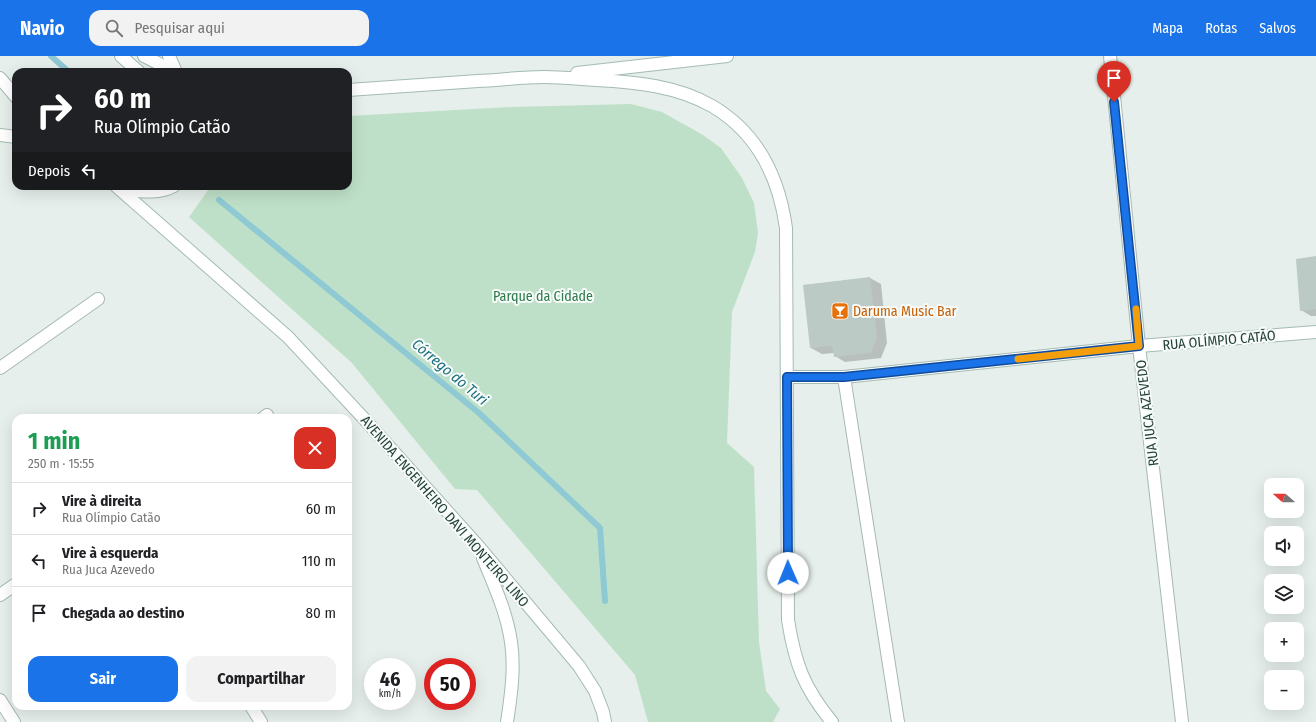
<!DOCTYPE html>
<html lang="pt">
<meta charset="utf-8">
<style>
:root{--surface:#fff;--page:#f2f2f2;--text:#202124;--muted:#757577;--line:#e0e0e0;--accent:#1a73e8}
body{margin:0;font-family:"Fira Sans Condensed",sans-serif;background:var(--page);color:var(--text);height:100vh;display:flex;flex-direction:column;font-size:15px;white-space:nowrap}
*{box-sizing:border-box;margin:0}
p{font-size:13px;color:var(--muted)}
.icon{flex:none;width:22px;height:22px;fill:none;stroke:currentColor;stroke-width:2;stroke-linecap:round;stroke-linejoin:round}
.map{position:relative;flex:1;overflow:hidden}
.drawer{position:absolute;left:12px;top:358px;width:340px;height:296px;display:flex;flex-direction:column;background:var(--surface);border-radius:12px;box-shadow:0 4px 16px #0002}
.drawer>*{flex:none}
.hud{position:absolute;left:12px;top:12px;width:340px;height:122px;border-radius:12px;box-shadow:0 4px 16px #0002;background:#202124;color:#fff;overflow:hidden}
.needle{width:26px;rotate:291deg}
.buttons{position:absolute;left:1264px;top:422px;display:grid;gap:8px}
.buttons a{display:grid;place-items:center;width:40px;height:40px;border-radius:8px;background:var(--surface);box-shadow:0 4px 16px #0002;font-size:20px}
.speed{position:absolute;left:364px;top:602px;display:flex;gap:8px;font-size:20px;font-weight:700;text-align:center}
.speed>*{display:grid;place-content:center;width:52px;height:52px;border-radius:50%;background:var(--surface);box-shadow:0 4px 16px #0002;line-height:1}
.speed small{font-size:10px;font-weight:400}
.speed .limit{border:6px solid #d22;background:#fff;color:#111}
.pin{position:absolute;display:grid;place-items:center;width:34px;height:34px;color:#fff;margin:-41px -17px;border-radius:50% 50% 50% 0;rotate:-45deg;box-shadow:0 0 4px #0007}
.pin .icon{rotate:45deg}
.me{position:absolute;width:44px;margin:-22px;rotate:359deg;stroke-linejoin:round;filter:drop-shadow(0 0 3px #0008)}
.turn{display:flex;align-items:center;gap:14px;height:84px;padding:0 16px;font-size:18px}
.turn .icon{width:52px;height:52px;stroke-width:2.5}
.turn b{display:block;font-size:28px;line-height:34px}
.then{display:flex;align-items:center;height:38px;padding:0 16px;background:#0003;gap:8px;font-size:15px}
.round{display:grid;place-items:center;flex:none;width:42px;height:42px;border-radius:12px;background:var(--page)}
.overview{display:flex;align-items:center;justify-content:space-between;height:68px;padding:0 16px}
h1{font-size:24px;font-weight:700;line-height:30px;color:#1e9e55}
.cta{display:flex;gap:8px;margin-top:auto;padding:8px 16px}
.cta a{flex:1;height:46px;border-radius:12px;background:var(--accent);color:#fff;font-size:16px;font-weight:700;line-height:46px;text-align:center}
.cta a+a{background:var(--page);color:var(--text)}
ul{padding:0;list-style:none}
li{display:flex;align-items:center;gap:12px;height:52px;padding:0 16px;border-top:1px solid var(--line)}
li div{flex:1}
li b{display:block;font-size:15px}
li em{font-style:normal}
header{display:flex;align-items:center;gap:24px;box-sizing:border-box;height:56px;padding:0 20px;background:var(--accent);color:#fff}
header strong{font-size:19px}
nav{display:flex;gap:22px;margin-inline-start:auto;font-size:14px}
.search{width:280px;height:36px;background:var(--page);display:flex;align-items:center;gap:10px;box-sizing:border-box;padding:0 14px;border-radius:12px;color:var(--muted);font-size:15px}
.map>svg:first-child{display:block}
.green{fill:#bfe0c8}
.shadow{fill:#0003}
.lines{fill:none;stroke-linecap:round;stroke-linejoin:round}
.stream{stroke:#8ec9d4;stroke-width:6}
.building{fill:#bbcac4}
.lane-casing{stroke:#a8b8b2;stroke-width:14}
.street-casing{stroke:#a8b8b2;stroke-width:14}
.secondary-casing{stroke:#a4bbb3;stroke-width:14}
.lane{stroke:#fff;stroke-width:12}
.street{stroke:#fff;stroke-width:12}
.secondary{stroke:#fff;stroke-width:12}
.route-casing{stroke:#114b97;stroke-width:10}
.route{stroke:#1a73e8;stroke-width:7}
.slow{stroke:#f59e0b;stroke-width:7}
.labels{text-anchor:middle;stroke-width:4;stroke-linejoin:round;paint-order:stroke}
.park-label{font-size:14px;fill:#2d7a4b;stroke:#f7fbf9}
.food-label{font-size:14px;fill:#c56008;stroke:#f7fbf9;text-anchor:start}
.street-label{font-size:14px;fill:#24423a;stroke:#f7fbf9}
.water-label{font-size:15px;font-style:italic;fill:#1c6f80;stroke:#f7fbf9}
</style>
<header>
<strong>Navio</strong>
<div class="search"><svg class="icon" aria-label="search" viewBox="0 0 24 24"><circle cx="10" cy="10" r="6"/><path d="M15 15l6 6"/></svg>Pesquisar aqui</div>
<nav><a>Mapa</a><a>Rotas</a><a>Salvos</a></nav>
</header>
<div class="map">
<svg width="1316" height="666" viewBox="0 0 1316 666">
<rect width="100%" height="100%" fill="#e6efeb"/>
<polygon class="green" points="631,48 662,56 703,79 721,92 742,122 754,147 758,177 755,196 732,256 727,387 754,411 759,586 766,635 780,653 773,666 648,666 635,619 477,434 455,433 352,307 189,161 211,130 348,130 348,60 512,51"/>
<g class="shadow">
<polygon points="1316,201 1316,260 1311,260 1301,254"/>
<polygon points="870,222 881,228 887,287 881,302 845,306 835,300 834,297 822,298 811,292 804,229"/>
</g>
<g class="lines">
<g class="stream">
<polyline points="51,0 69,16"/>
<polyline points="219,144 479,357 600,472 605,545"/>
</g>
</g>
<g class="building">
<polygon points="1316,200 1316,253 1300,255 1296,203"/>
<polygon points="870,221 877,281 871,297 834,301 832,290 810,292 803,229"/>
</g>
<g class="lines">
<defs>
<polyline id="lane" points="844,321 898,666"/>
<g id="street">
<polyline points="169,0 176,16"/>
<polyline points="1110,0 1139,290 1182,666"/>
<polyline points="0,312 98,243"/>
<polyline points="263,362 267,359"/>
<polyline points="0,539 16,528"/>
<polyline points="0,644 14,666"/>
<polyline points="251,650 261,666"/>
</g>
<g id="secondary">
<polyline points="121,0 139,16"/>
<polyline points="144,0 175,16"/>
<polyline points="577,17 727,0"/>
<polyline points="0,22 16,41"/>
<path d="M 348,34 C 391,31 435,28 478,25 C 500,24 522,21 544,21 C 561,21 579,23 596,24 C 636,26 677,30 712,50 C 758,77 779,122 786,172 L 788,564 C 795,608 804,632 832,666"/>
<polyline points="0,79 16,81"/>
<polyline points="116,130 288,281 368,367 479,491 579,610 595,635 603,656 605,666"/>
<path d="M 120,133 C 138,135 158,139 174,130"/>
<polyline points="787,321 844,321 1139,290 1316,276"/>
<path d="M 483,502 C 494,529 507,557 511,586 C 515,612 511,640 507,666"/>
</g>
</defs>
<use href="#lane" class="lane-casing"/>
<use href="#street" class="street-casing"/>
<use href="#secondary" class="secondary-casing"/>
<use href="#lane" class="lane"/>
<use href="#street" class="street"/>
<use href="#secondary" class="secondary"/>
</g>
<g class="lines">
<defs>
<polyline id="route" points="788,517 787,321 844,321 1139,290 1114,46"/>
</defs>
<use href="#route" class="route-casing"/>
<use href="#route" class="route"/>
<polyline class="slow" points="1018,303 1139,290 1136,253"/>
</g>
<defs>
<symbol id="bar-square" viewBox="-11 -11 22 22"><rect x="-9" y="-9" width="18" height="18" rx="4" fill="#e8710a" stroke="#f7fbf9"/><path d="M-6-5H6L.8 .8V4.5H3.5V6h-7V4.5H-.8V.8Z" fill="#fff"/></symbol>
</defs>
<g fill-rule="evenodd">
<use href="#bar-square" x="830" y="245" width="20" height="20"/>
</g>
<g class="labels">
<g class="park-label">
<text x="543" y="245">Parque da Cidade</text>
</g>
<g class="food-label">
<text x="853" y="260">Daruma Music Bar</text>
</g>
<g class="street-label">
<text transform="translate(1219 284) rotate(-5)" y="5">RUA OLÍMPIO CATÃO</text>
<text transform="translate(1147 357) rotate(-97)" y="5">RUA JUCA AZEVEDO</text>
<text transform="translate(445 455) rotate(49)" y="5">AVENIDA ENGENHEIRO DAVI MONTEIRO LINO</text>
</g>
<g class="water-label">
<text transform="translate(450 316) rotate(40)" y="5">Córrego do Turi</text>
</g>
</g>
</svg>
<div class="buttons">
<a><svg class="needle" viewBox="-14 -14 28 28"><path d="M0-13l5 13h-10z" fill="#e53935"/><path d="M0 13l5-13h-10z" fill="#757577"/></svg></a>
<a><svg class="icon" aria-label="sound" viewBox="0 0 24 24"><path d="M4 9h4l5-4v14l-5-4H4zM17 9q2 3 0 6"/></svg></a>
<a><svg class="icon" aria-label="layers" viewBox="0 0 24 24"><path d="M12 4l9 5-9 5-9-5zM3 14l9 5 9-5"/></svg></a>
<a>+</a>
<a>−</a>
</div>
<div class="speed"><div>46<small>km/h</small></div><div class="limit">50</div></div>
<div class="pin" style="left:1114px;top:46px;background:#d93025"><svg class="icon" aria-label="arrive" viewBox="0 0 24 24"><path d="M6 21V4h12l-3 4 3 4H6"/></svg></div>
<svg class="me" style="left:788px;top:517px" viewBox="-20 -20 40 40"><circle r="19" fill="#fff"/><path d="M0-13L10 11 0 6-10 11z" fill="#1a73e8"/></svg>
<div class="hud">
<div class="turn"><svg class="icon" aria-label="right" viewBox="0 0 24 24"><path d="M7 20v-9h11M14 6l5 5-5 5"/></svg><div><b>60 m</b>Rua Olímpio Catão</div></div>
<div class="then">Depois<svg class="icon" aria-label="left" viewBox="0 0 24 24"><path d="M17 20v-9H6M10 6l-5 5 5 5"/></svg></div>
</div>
<section class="drawer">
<div class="overview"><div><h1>1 min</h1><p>250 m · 15:55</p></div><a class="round" style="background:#d93025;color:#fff"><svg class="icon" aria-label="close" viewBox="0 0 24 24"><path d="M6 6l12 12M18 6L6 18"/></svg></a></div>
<ul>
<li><svg class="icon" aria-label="right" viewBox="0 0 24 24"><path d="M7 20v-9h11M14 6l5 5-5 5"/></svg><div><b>Vire à direita</b><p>Rua Olímpio Catão</p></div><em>60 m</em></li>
<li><svg class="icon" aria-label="left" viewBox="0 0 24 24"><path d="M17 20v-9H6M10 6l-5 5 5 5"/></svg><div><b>Vire à esquerda</b><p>Rua Juca Azevedo</p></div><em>110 m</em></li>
<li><svg class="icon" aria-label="arrive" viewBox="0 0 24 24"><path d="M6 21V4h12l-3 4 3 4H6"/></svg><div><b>Chegada ao destino</b></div><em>80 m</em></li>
</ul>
<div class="cta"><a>Sair</a><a>Compartilhar</a></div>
</section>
</div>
